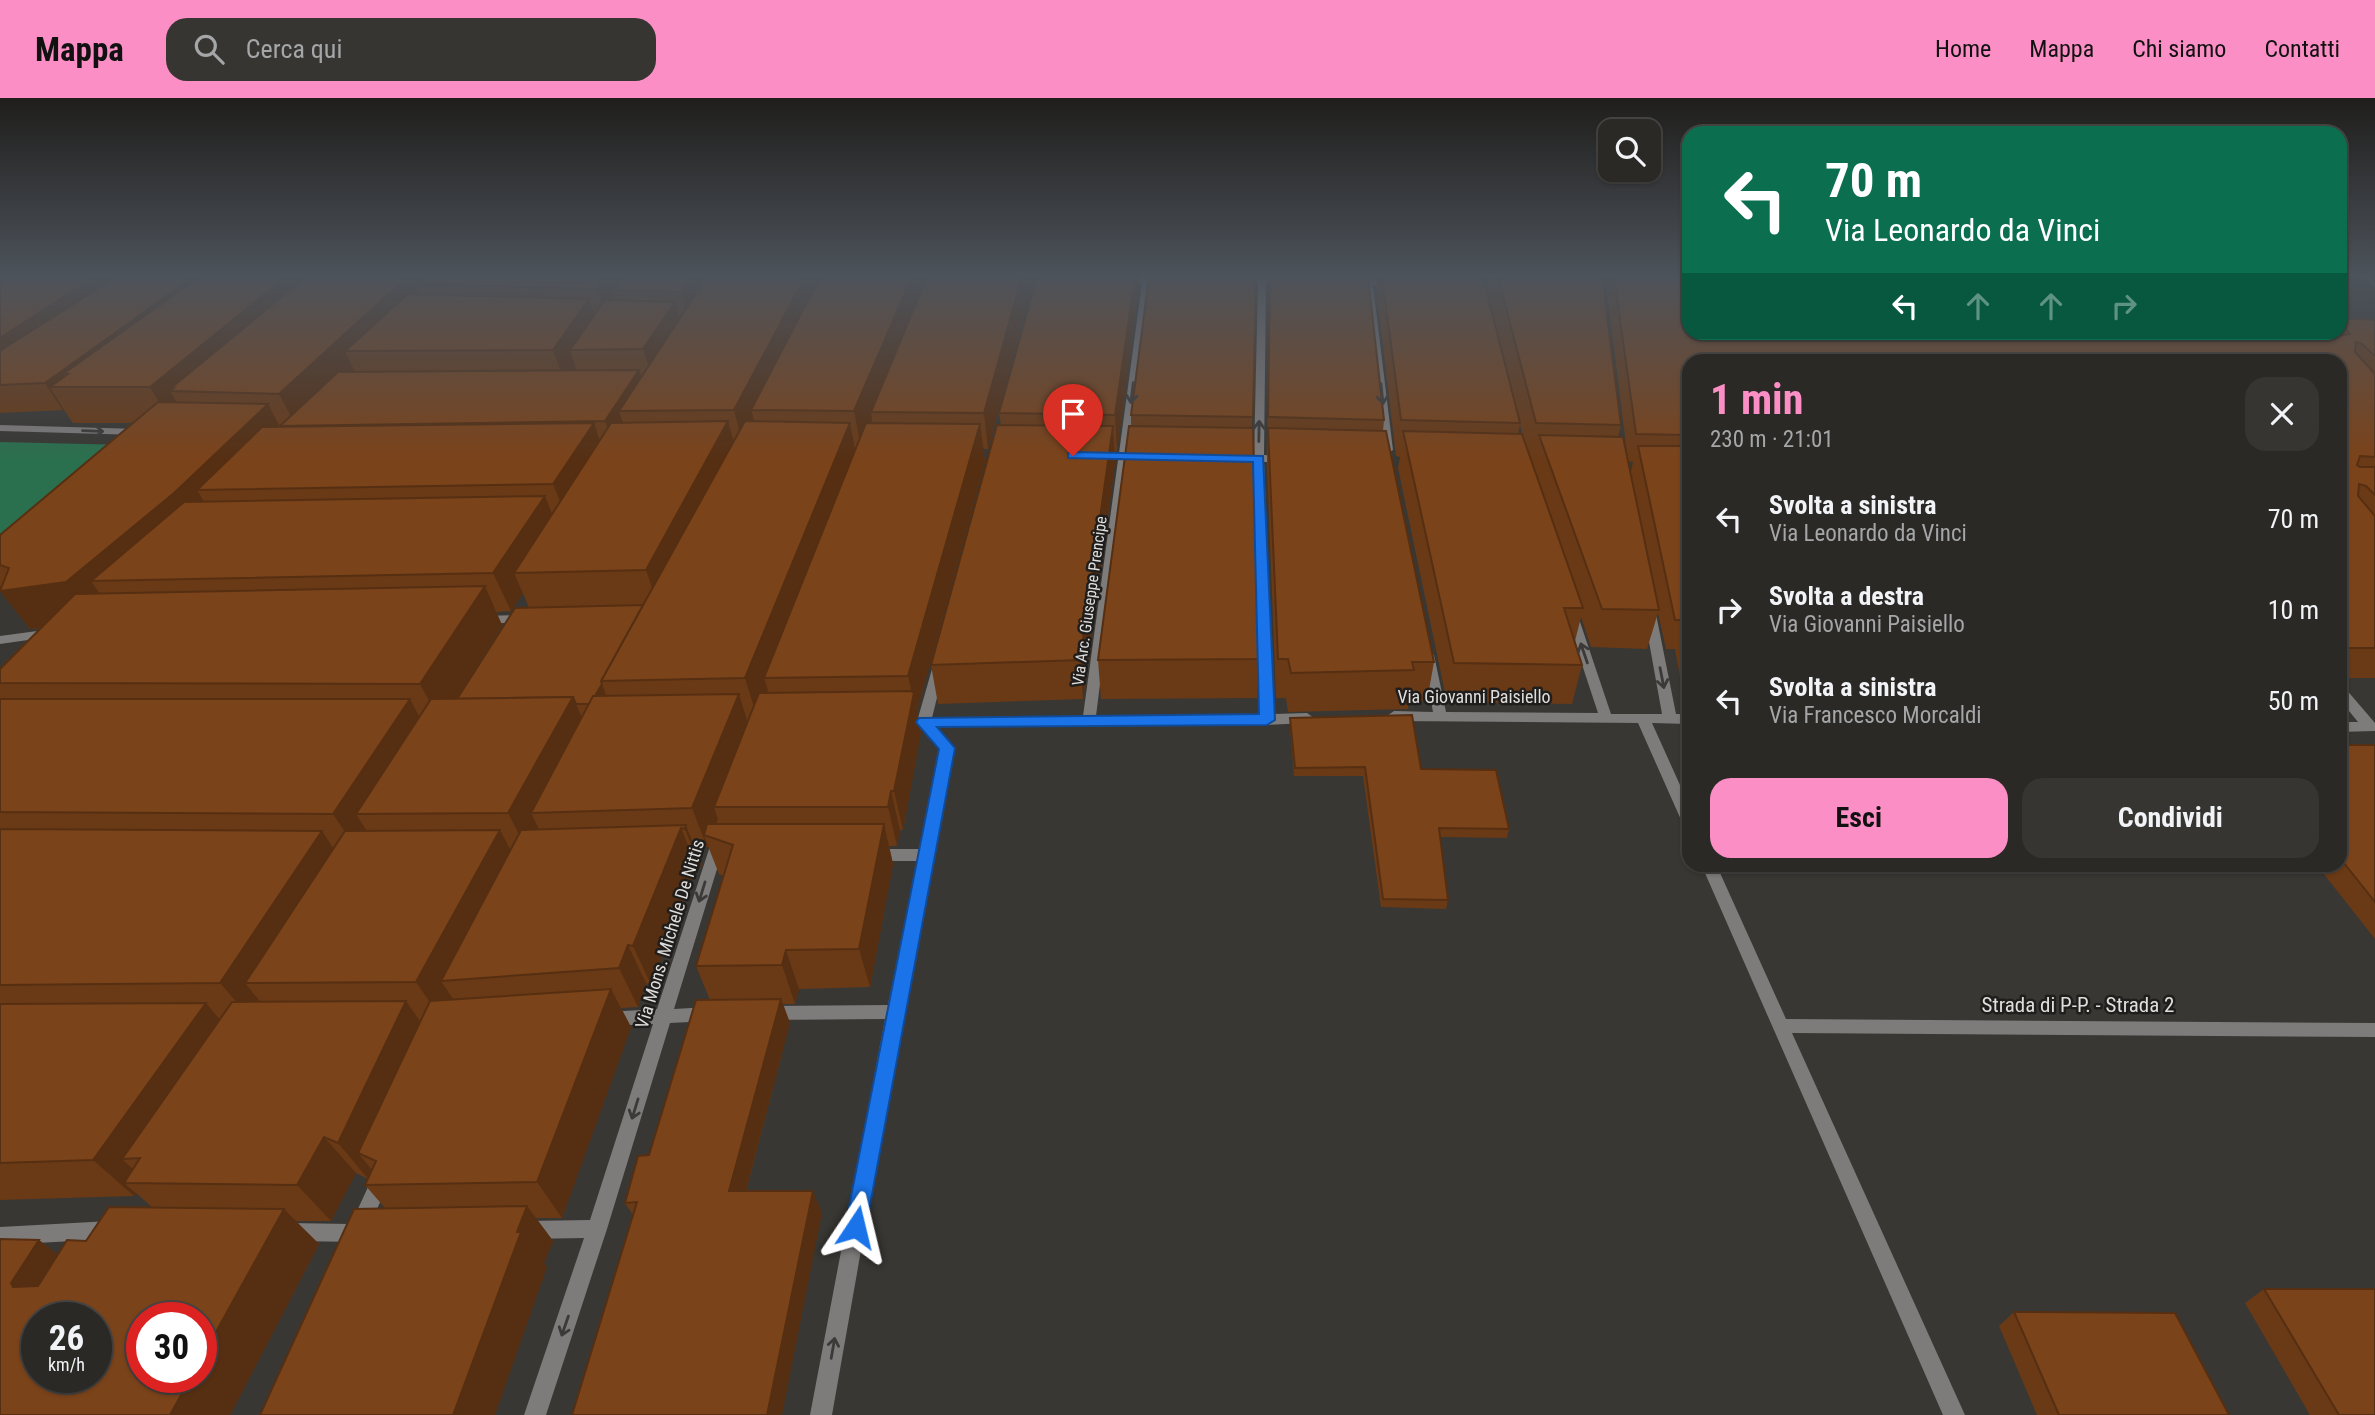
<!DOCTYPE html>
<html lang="it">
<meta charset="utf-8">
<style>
:root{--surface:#2a2926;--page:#363532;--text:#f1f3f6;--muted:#a5a6a7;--line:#464543;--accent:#fb8fc5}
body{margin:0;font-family:"Roboto Condensed",sans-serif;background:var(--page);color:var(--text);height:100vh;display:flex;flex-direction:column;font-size:26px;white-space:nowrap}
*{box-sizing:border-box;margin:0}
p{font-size:23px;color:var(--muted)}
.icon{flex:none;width:38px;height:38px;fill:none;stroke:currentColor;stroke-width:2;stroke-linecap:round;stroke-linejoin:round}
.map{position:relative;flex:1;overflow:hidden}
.details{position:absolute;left:1682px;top:256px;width:665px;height:518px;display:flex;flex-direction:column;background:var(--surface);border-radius:21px;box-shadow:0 2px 5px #0004,0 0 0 2px var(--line)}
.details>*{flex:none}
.hud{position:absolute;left:1682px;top:28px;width:665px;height:214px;border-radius:21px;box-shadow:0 2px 5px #0004,0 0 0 2px var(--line);background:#0b6e4f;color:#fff;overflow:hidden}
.tools{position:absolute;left:1598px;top:21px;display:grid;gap:14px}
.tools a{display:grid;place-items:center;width:63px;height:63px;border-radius:14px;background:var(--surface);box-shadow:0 2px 5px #0004,0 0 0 2px var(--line);font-size:35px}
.speed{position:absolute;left:21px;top:1204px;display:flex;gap:14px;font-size:35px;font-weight:700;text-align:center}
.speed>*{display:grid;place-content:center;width:91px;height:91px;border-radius:50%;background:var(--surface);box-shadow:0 2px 5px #0004,0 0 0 2px var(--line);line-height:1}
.speed small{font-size:18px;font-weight:400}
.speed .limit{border:10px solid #d22;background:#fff;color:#111}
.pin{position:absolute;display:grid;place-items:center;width:60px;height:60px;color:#fff;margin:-72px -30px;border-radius:50% 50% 50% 0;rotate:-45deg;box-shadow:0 0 7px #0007}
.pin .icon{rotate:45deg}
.me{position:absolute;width:77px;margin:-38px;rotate:10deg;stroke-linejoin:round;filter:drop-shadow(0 0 5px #0008)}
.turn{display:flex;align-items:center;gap:24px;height:147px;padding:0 28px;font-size:32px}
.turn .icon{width:91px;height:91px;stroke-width:2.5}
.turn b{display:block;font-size:49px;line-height:60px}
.lanes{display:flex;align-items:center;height:66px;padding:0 28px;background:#0003;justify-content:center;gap:35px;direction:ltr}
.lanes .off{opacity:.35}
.round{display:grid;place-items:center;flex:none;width:74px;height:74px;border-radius:21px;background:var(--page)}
.overview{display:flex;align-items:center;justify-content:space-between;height:119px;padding:0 28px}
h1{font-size:42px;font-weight:700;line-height:52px;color:var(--accent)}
.primary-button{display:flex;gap:14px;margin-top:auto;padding:14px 28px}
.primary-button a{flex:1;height:80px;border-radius:21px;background:var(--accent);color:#111;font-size:28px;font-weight:700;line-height:80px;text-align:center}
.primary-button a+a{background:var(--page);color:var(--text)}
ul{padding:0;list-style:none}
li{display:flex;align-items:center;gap:21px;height:91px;padding:0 28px}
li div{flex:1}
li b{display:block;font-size:26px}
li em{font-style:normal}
header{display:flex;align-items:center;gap:42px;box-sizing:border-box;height:98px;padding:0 35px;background:var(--accent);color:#111}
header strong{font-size:33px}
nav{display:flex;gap:38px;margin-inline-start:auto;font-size:24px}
.search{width:490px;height:63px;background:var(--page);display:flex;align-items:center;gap:18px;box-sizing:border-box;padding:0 24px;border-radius:21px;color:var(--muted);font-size:26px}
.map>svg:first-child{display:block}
.green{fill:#2b704e}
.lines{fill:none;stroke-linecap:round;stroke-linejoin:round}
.minor{fill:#7e7b7b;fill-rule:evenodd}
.wall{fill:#6a3a16;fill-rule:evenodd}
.shaded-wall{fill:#562f12}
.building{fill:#7b431a;stroke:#562f12;stroke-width:2;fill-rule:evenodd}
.oneway{stroke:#3c3a38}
.route{fill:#1a73e8;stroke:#114b97;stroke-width:2}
.labels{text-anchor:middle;stroke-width:5;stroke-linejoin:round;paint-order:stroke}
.far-street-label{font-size:16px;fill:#dfdedc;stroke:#1f1e1c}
.street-label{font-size:18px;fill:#dfdedc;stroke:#1f1e1c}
.near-street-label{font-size:21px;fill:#dfdedc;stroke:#1f1e1c}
</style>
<header>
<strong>Mappa</strong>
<div class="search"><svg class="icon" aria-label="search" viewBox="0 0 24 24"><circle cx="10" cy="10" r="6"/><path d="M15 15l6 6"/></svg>Cerca qui</div>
<nav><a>Home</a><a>Mappa</a><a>Chi siamo</a><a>Contatti</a></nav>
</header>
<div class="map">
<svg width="2375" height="1317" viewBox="0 0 2375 1317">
<rect width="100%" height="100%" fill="#383733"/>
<polygon class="green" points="0,344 129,347 0,459"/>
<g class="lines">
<g class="minor">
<path d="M 1121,179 C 1138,180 1158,175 1172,183 L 1168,186 L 1151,185 L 1129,355 L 1144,356 L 1149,359 L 1144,362 L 1128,362 L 1096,618 L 1260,616 L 1254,364 L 1235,363 L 1230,360 L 1235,357 L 1254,357 L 1258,185 L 1237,185 L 1233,182 C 1243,177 1281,178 1291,183 L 1287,186 L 1266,185 L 1264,357 L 1284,358 L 1289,361 L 1284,364 L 1264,364 L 1274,616 L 1307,615 L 1314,620 L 1307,625 L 1267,627 L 936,629 L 954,650 L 903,914 L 832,1317 L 810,1317 L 885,921 L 767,922 L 761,920 L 759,915 L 761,910 L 767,908 L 888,907 L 917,763 L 873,763 L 868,761 L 865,757 L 868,753 L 873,751 L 920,751 L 940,651 L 921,629 L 901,630 L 894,625 L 901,620 L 918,620 L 934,564 L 944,564 L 945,567 L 932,620 L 1083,618 L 1118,362 L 1098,361 L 1093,358 L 1098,355 L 1119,355 L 1142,185 L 1118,184 L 1117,182 Z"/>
<polygon points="1364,179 1372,179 1373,182 1395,182 1399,185 1395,188 1373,187 1393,352 1388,355 1383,352 1365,187 1349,187 1345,184 1349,181 1364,182"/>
<polygon points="2364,179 2373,179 2375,189"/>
<polygon points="0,327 139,331 144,334 139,337 0,333"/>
<polygon points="1650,512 1656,516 1676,616 1689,616 1689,626 1652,625 1689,707 1689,729 1684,728 1682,724 1638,625 1394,623 1387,618 1394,613 1433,614 1422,557 1428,553 1434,557 1446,614 1598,615 1566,518 1572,514 1578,518 1611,616 1662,616 1644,516"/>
<polygon points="527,517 533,521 531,524 481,526 475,522 481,518"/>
<polygon points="52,531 58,535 56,538 0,546 0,538"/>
<polygon points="2340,589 2345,590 2375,625 2375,633 2340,634 2340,624 2358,624 2340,602"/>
<polygon points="718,739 723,741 725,745 674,911 709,909 715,911 717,916 715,921 709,923 670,925 607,1131 546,1317 524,1317 584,1140 526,1141 519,1138 516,1132 519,1126 526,1123 590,1122 653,926 607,928 601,926 599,921 601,916 607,914 657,911 711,745 713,741"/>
<polygon points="1701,766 1716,766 1786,921 2375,925 2375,939 1792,935 1965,1317 1943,1317"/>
<polygon points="381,1073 388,1076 390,1082 369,1129 372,1135 369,1141 362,1144 288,1143 281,1140 278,1134 281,1128 288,1125 351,1126 374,1076"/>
<polygon points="110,1123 117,1126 120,1132 117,1138 110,1141 0,1147 0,1129"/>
</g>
</g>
<g class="wall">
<path d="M 0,179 L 926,181 L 1032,187 L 988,351 L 983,351 L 985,363 L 917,613 L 921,634 L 903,732 L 900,732 L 897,748 L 889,748 L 893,766 L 870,889 L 799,891 L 795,906 L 783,906 L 790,925 L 746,1093 L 822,1115 L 633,1117 L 625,1105 L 649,1057 L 710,902 L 696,868 L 724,778 L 719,776 L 708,748 L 707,749 L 695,750 L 701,766 L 700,770 L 697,769 L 651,887 L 646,885 L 638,909 L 621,910 L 631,929 L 562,1120 L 536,1120 L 553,1143 L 544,1165 L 547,1169 L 385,1110 L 365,1087 L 368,1081 L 356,1075 L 331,1123 L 295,1123 L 319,1146 L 230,1317 L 0,1317 L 39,1142 L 58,1157 L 152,1109 L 136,1095 L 134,1098 L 0,1102 L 0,571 L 41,530 L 30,531 L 0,493 L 1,490 L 0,488 L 0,437 L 132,325 L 73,325 L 64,312 L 0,315 ZM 523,495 L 529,510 L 456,601 L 502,527 L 496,514 L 511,513 Z"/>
<polygon points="1256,179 1252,330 1259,561 1257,600 1101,601 1098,562 1131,328 1131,317"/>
<polygon points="1269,179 1368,179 1384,322 1383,333 1434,564 1427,603 1409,603 1408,611 1288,614 1286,600 1276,600 1267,367"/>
<path d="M 1377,179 L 1602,179 L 1621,327 L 1618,339 L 1631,374 L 1633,364 L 1628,363 L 1607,193 L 1609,182 L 1605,182 L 1603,179 L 1689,179 L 1689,234 L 2340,234 L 2340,220 L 2375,222 L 2375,580 L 2340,580 L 2340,262 L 1689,262 L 1689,615 L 1686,613 L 1675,551 L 1666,551 L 1658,515 L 1647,551 L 1591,549 L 1581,519 L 1575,543 L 1582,567 L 1572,606 L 1447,604 L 1398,370 L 1400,359 L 1396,358 L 1376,189 ZM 1484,180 L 1489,180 L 1487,191 L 1510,287 ZM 1520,326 L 1522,336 L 1518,336 Z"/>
<polygon points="1139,188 1117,353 1115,353 1115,365 1083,601 938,606 931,567 1001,327 999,315"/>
<polygon points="1290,620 1421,671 1509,731 1507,740 1440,739 1448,802 1446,811 1381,809 1363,678 1294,678 1290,629"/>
<polygon points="2340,647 2375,647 2375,841 2316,766 2340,766"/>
<polygon points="2264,1191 2375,1317 2310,1317 2245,1205"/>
<polygon points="2014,1214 2229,1317 2037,1317 1999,1228"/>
</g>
<g class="shaded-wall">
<polygon points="95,179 133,179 0,279 0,240"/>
<polygon points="193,179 226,179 68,276 63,276 71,289 50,289 64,312 63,313 45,285"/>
<polygon points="286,179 329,179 174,290 171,290 173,293 170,293 183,315 172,325 150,289"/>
<polygon points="407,179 445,179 418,186 427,207 345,253 356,276 296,328 279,296"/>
<polygon points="605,179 631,179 612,192 618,209 608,224 597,191"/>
<polygon points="691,179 714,179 691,227 681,194"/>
<polygon points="805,179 823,179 751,312 755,326 743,348 734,312"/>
<polygon points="912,179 926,179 927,187 871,314 872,322 861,349 854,313"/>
<polygon points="1022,179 1031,179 1032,187 988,351 984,315"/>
<polygon points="1135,179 1139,179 1139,188 1117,353 1115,317"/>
<polygon points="589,201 600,235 570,252 576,271 566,287 553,252"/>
<polygon points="675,204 684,238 654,286 643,251"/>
<polygon points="639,272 647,298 619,313 625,332 614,349 605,323"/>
<polygon points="268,306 287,342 197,392 212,417 91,483 109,509 94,522 30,531 0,493"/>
<polygon points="728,323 738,360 659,510 646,472"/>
<polygon points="594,325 606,362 568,423 553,386"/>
<polygon points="850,325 857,362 764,580 768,592 757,619 745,580"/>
<polygon points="980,326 985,363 917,613 921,634 903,732 894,693 913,600 908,578"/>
<polygon points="1113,328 1115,365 1083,601 1080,562"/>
<polygon points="545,398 560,436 514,475 523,495 511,513 493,475"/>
<polygon points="485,488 502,527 441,625 420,586"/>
<polygon points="602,586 608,603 590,606"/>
<polygon points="739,596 751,635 714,709 718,721 711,740 704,737 708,748 707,749 692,710"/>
<polygon points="573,599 590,638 531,715 540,733 528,754 508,715"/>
<polygon points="410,601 431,641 356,716 370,738 359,755 333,716"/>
<polygon points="891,693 900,732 897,748 888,709"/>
<polygon points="884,726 893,766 870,889 859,851"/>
<polygon points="686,727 701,766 700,770 685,731"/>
<polygon points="681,730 697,769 651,887 633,848"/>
<polygon points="500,732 521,772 441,883 453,901 442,922 416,884"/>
<polygon points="322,733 348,773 245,885 263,907 253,923 220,885"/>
<polygon points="628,847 646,885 638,909 619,870"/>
<polygon points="786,852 799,891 795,906 782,867"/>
<polygon points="611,891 631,929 562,1120 537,1084"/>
<polygon points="781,901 790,925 740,1115 729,1093"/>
<polygon points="406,903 433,942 376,1063 358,1055 373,1073 369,1082 338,1045"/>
<polygon points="206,905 239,944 140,1060 122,1061 145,1082 124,1085 136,1095 134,1098 93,1062"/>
<polygon points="324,1039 356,1075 331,1123 297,1087"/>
<polygon points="813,1093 822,1115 782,1317 767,1317"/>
<polygon points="527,1108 553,1143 544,1165 547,1169 495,1317 453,1317 517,1134"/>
<polygon points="284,1111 319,1146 230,1317 170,1317 191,1279 201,1279 201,1261"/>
<polygon points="39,1142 84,1177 58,1219 13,1189 11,1185"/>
</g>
<g class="building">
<polygon points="0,179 95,179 0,240"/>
<polygon points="116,179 193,179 45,285 0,287 0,253"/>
<polygon points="199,179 286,179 150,289 50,289 68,276 63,276"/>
<polygon points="306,179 407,179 279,296 170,293 174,290 171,290"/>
<polygon points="426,179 605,179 597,191 418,186"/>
<polygon points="621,179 691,179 681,194 612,192"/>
<polygon points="707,179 805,179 734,312 619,313"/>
<polygon points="820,179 912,179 854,313 751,312"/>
<polygon points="927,179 1022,179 984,315 871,314"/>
<polygon points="1037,179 1135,179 1115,317 999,315"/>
<polygon points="1149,179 1256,179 1253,319 1131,317"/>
<polygon points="1270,179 1368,179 1384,322 1268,319"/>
<polygon points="1382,179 1483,179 1520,325 1401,322"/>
<polygon points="1498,179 1602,179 1621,327 1536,325"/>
<polygon points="1614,179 1689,179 1689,234 1736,234 1737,238 1747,238 1750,234 1854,234 1854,237 1865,238 1867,234 1975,234 1976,237 1989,238 1989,234 2090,234 2092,237 2105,237 2106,234 2215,234 2217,237 2230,237 2230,234 2334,234 2338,238 2350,236 2340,224 2340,220 2375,222 2375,258 2362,246 2356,244 2355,254 2375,276 2375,359 2360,358 2357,367 2360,369 2375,369 2375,397 2366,388 2359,386 2358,398 2375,418 2375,550 2340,550 2340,262 1689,262 1689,337 1636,336"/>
<polygon points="408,196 589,201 553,252 345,253"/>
<polygon points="605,202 675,204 643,251 570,252"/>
<polygon points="639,272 605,323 280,328 338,274"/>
<polygon points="158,304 268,306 174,395 66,484 0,493 9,470 0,467 0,437"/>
<polygon points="728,323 646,472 514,475 611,325"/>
<polygon points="745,323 850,325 745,580 601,583"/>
<polygon points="594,325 553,386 197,392 262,329"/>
<polygon points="866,325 980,326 908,578 764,580"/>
<polygon points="997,327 1113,328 1080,562 931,567"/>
<polygon points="1129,328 1253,330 1259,561 1098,562"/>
<polygon points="1268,330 1386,333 1434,564 1412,564 1414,572 1291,575 1288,561 1278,561"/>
<polygon points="1403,333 1522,336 1583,510 1564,510 1582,567 1454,565"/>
<polygon points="1539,337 1623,339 1659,512 1602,511"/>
<polygon points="1638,348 1689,348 1689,541 1685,522 1675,522"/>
<polygon points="545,398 493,475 91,483 184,404"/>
<polygon points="485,488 420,586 0,585 0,571 75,496"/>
<polygon points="643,507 601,583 602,586 590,606 576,606 573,599 457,601 515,510"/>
<polygon points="911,593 914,595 894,693 891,693 888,709 714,709 759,595"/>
<polygon points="739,596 692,710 531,715 593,598"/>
<polygon points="573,599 508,715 356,716 431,601"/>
<polygon points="0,601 410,601 333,716 0,714"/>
<polygon points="1412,617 1421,671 1496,672 1509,731 1439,730 1448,802 1383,801 1365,669 1295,670 1290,620"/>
<polygon points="2340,647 2375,647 2375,804 2340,760"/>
<polygon points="707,726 884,726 859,851 786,852 782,867 696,868 733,747 704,737"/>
<polygon points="686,727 685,731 681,730 633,848 628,847 619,870 441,883 521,732"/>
<polygon points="0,731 322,733 220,885 0,887"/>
<polygon points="500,732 416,884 245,885 345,733"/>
<polygon points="611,891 537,1084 365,1087 376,1063 358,1055 430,903"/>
<polygon points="781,901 729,1093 813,1093 767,1317 572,1317 637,1104 625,1105 638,1058 649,1057 696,902"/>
<polygon points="406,903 338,1045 324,1039 297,1087 124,1085 140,1060 122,1061 232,904"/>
<polygon points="206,905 93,1062 0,1065 0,906"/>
<polygon points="527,1108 517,1134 521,1134 453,1317 260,1317 354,1111"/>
<path d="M 109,1109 L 284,1111 L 201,1261 L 201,1220 L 142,1220 L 142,1279 L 191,1279 L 170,1317 L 0,1317 L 0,1141 L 39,1142 L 11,1185 L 13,1189 L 38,1188 L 67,1142 L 86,1143 ZM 37,1220 L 96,1220 L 96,1279 L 37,1279 Z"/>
<polygon points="2264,1191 2375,1191 2375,1317 2339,1317"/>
<polygon points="2014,1214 2175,1215 2229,1317 2059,1317"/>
</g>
<defs><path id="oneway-shaft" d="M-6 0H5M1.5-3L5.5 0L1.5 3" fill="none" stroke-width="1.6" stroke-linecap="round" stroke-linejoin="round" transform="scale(1.75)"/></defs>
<g class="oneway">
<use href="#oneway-shaft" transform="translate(1132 295) rotate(97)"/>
<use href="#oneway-shaft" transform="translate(1382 296) rotate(84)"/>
<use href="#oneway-shaft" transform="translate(93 333) rotate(2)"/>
<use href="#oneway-shaft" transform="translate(1259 333) rotate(-89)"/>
<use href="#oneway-shaft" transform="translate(1584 555) rotate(-109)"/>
<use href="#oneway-shaft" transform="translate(1662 580) rotate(79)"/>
<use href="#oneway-shaft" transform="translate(702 794) rotate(107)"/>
<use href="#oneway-shaft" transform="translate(635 1011) rotate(107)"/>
<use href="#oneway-shaft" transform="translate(565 1228) rotate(109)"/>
<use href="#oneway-shaft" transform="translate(833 1250) rotate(-80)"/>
</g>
<linearGradient id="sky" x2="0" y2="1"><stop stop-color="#1f1e1c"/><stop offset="0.49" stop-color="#4d535b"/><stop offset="1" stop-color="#4d535b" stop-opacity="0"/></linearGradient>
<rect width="2375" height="363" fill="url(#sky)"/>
<polygon class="route" points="1073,354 1263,358 1275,622 1267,627 937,629 955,650 866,1129 863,1136 856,1139 848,1136 845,1129 939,651 919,628 916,624 919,620 1259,616 1253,364 1068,360 1068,355"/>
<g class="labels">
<g class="far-street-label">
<text transform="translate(1089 503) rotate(-82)" y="6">Via Arc. Giuseppe Prencipe</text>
</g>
<g class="street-label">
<text x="1474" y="605">Via Giovanni Paisiello</text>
<text transform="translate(670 836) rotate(-73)" y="6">Via Mons. Michele De Nittis</text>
</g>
<g class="near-street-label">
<text x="2078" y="914">Strada di P-P. - Strada 2</text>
</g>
</g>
</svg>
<div class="tools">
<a><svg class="icon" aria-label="search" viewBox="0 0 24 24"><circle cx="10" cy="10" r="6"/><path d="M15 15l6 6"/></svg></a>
</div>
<div class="speed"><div>26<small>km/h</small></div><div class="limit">30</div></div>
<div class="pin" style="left:1073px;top:358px;background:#d93025"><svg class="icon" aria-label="arrive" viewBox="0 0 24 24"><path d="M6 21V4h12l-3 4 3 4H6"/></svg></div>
<svg class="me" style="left:856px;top:1129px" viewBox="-20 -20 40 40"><path d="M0-17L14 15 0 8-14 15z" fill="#1a73e8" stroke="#fff" stroke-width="4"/></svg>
<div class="hud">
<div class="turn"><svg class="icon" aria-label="left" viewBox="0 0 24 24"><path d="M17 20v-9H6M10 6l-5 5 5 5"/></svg><div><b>70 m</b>Via Leonardo da Vinci</div></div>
<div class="lanes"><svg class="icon" aria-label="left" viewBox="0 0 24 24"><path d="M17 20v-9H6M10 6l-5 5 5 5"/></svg><svg class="icon off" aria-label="ahead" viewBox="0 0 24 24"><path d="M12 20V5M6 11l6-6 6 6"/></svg><svg class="icon off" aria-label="ahead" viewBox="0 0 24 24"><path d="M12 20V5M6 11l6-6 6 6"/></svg><svg class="icon off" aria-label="right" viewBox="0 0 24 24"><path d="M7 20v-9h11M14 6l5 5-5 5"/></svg></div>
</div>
<section class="details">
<div class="overview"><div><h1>1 min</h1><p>230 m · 21:01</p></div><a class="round"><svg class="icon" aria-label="close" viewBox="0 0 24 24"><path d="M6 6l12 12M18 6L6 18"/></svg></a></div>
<ul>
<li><svg class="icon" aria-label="left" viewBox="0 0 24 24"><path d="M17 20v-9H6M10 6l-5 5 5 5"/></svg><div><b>Svolta a sinistra</b><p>Via Leonardo da Vinci</p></div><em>70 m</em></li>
<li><svg class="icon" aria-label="right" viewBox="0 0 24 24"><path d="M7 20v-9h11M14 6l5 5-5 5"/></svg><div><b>Svolta a destra</b><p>Via Giovanni Paisiello</p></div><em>10 m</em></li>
<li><svg class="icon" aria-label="left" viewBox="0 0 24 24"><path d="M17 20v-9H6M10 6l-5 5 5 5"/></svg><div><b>Svolta a sinistra</b><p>Via Francesco Morcaldi</p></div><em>50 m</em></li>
</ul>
<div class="primary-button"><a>Esci</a><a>Condividi</a></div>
</section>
</div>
